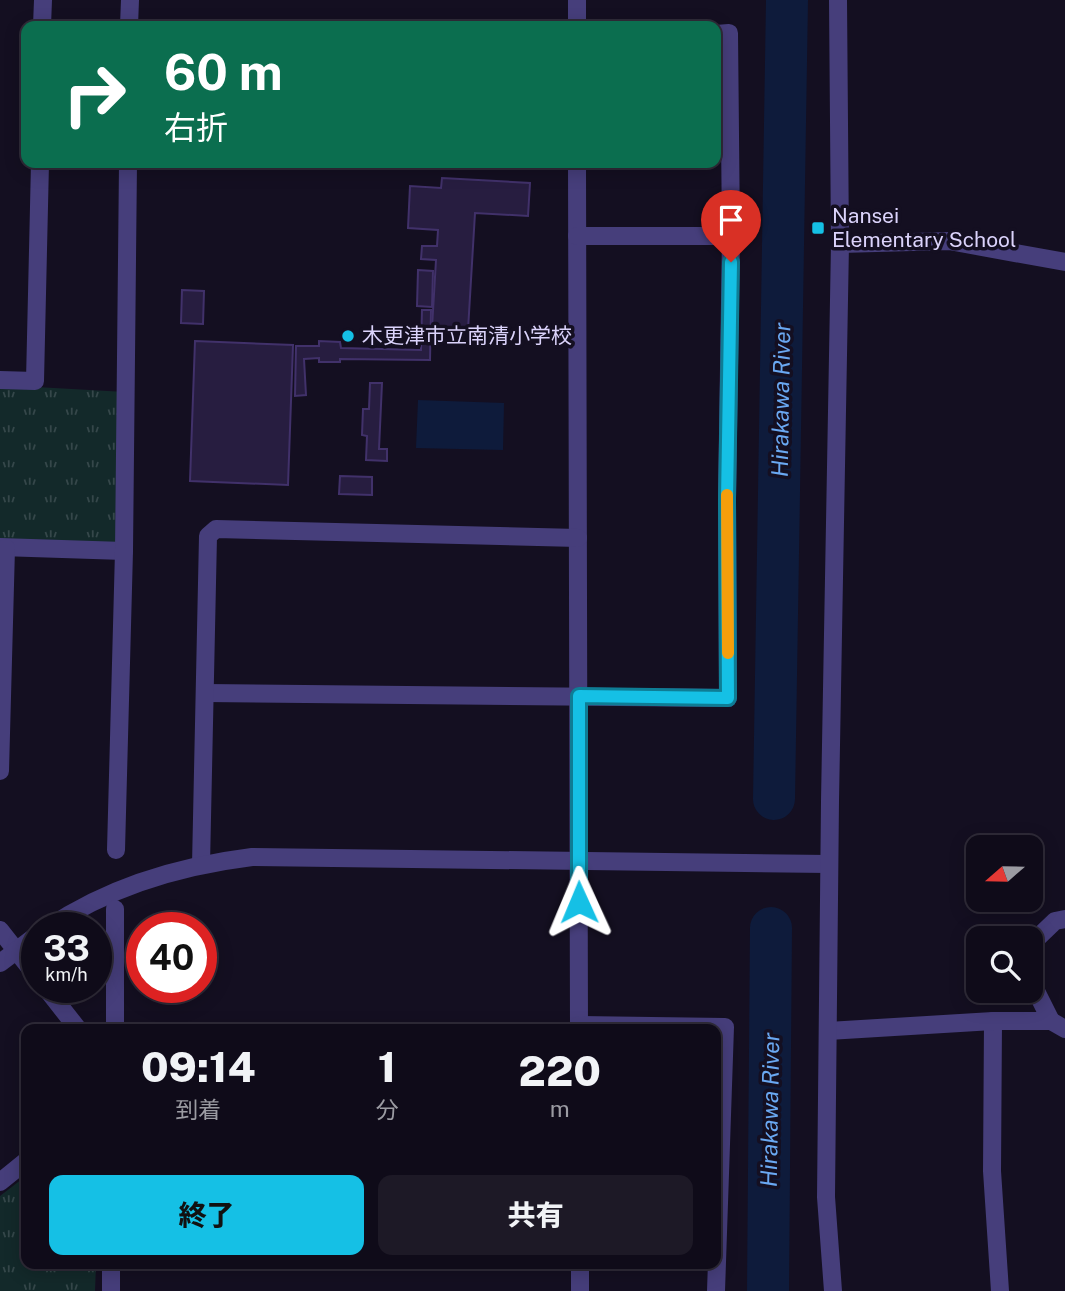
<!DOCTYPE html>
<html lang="ja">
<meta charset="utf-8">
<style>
:root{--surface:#0f0b19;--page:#1d1926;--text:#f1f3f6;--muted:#9b9ba2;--line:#2f2b38;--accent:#15c0e5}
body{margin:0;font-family:"Public Sans","Noto Sans JP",sans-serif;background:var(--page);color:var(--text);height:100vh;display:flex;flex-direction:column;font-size:26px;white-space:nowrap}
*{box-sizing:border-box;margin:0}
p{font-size:23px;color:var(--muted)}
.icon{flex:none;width:38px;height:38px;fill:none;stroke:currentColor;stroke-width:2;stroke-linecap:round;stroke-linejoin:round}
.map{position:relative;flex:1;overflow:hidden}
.sheet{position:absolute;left:21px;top:1024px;width:700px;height:245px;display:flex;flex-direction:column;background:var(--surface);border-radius:14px;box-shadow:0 4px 18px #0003,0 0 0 2px var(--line)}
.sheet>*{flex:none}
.hud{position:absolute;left:21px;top:21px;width:700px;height:147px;border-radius:14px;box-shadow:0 4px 18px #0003,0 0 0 2px var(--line);background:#0b6e4f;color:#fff;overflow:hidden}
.needle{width:46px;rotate:250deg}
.tools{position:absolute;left:966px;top:835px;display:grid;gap:14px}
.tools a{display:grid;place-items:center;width:77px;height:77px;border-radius:14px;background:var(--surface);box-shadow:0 4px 18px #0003,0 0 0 2px var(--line);font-size:35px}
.speed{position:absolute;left:21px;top:912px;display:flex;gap:14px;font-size:35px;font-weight:700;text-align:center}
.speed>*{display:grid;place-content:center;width:91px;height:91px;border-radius:50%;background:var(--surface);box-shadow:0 4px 18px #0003,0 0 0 2px var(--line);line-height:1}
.speed small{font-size:18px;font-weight:400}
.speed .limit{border:10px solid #d22;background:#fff;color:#111}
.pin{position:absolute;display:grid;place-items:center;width:60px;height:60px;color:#fff;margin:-72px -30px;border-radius:50% 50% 50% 0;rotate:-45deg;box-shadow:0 0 7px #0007}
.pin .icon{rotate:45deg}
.me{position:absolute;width:77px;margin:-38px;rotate:359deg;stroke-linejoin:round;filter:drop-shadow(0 0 5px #0008)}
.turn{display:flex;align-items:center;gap:24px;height:147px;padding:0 28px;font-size:32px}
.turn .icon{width:91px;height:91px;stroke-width:2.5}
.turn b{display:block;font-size:49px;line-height:60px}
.eta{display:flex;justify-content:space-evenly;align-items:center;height:119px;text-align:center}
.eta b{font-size:42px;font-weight:800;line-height:49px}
.button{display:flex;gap:14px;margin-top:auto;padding:14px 28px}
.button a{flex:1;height:80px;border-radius:14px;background:var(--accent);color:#111;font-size:28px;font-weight:800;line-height:80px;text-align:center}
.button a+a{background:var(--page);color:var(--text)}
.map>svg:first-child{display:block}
.park{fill:url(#park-tufts)}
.water{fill:#0e1b3b}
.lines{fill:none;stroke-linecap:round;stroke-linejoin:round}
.river{stroke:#0e1b3b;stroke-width:42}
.building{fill:#271d40;stroke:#41316a;stroke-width:2}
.minor{stroke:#463e7b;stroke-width:18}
.route-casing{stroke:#0e7d95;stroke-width:18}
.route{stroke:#15c0e5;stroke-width:12}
.slow{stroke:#f59e0b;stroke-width:12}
.poi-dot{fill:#15c0e5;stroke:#140f21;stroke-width:2.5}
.labels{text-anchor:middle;stroke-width:7;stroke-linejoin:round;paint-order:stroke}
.poi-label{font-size:21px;fill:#dbd3fb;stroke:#140f21;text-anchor:start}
.water-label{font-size:23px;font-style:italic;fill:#6aa8f2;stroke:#140f21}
</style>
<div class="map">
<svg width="1065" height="1291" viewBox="0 0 1065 1291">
<defs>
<pattern id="park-tufts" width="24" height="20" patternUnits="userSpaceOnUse" patternTransform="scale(1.75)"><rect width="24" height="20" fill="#13292a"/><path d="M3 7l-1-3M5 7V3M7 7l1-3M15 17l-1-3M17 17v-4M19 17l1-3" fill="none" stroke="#35474a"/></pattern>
</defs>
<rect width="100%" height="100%" fill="#140f21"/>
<g class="park">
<polygon points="0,385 125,392 124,551 0,549"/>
<polygon points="26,1176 26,1264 96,1264 95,1291 0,1291 0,1196"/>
</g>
<polygon class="water" points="418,400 504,403 503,450 416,448"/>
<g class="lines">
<g class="river">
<polyline points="774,799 787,0"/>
<polyline points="768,1291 771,928"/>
</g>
</g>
<g class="building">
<polygon points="442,178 530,183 528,216 475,213 468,330 432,328 436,260 421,259 422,246 437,246 438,230 408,228 410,186 441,188"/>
<polygon points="418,270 433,271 432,307 417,306"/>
<polygon points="182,290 204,291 203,324 181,323"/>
<polygon points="422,310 431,310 430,360 340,359 340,362 319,362 319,358 304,359 306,395 295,396 296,346 319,346 319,341 340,342 341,348 421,350"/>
<polygon points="195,341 293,345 288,485 190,481"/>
<polygon points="370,383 382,383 379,449 387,449 387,461 366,460 367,436 362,435 363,409 369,409"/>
<polygon points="340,476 372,477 372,495 339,494"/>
</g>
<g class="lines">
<g class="minor">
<polyline points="577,0 577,26"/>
<polyline points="42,26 43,0"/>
<polyline points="129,26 130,0"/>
<polyline points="577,163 579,1029"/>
<polyline points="577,236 731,236"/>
<polyline points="840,244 949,241 1065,262"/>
<polyline points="0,380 35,381 40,163"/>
<polyline points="0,547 124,551"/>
<polyline points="205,693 728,698 727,499 731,236 729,33 716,34"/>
<polyline points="0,771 6,548"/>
<polyline points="116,850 124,551 128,163"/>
<polyline points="201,865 208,536 216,529 578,538"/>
<path d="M 48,928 C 110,886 179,866 252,857 L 829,864"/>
<polyline points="0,930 37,977"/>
<polyline points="1031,944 1055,921 1065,919"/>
<polyline points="0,963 37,935"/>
<polyline points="1031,981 1051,1021"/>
<polyline points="45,987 78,1029"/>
<polyline points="993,1021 992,1171 1000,1291"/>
<polyline points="579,1025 725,1027 716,1291"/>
<polyline points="115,1029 115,909"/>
<polyline points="828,1031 993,1021 1051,1021 1065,1029"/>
<polyline points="0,1182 26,1161"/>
<polyline points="580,1264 580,1291"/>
<polyline points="111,1291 111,1264"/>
<polyline points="833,1291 826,1197 830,801 840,244 838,0"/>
</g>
</g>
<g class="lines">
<defs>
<polyline id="route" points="579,902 579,696 728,698 727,499 731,262"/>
</defs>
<use href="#route" class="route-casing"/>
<use href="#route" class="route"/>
<polyline class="slow" points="727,495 728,653"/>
</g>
<g class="poi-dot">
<rect x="811" y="221" width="14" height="14" rx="3.5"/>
<circle cx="348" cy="336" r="7"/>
</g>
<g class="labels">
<g class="poi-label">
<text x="832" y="223">Nansei<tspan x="832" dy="24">Elementary School</tspan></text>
<text x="362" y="343">木更津市立南清小学校</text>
</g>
<g class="water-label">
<text transform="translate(781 400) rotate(-89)" y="8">Hirakawa River</text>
<text transform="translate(770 1110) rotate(-89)" y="8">Hirakawa River</text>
</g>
</g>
</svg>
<div class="tools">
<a><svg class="needle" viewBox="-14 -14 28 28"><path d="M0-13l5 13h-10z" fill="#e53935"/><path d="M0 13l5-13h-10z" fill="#9b9ba2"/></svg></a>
<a><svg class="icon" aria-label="search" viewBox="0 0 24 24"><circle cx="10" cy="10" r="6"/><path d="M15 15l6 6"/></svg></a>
</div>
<div class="speed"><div>33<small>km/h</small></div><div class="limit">40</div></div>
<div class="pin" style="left:731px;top:262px;background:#d93025"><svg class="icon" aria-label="arrive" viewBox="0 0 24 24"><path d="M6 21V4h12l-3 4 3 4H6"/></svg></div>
<svg class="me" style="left:579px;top:902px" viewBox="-20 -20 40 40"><path d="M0-17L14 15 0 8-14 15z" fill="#15c0e5" stroke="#fff" stroke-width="4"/></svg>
<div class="hud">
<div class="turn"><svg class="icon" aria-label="right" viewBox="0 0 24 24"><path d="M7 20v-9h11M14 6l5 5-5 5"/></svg><div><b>60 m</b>右折</div></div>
</div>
<section class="sheet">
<div class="eta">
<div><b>09:14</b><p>到着</p></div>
<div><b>1</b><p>分</p></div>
<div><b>220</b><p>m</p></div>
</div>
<div class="button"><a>終了</a><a>共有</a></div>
</section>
</div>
